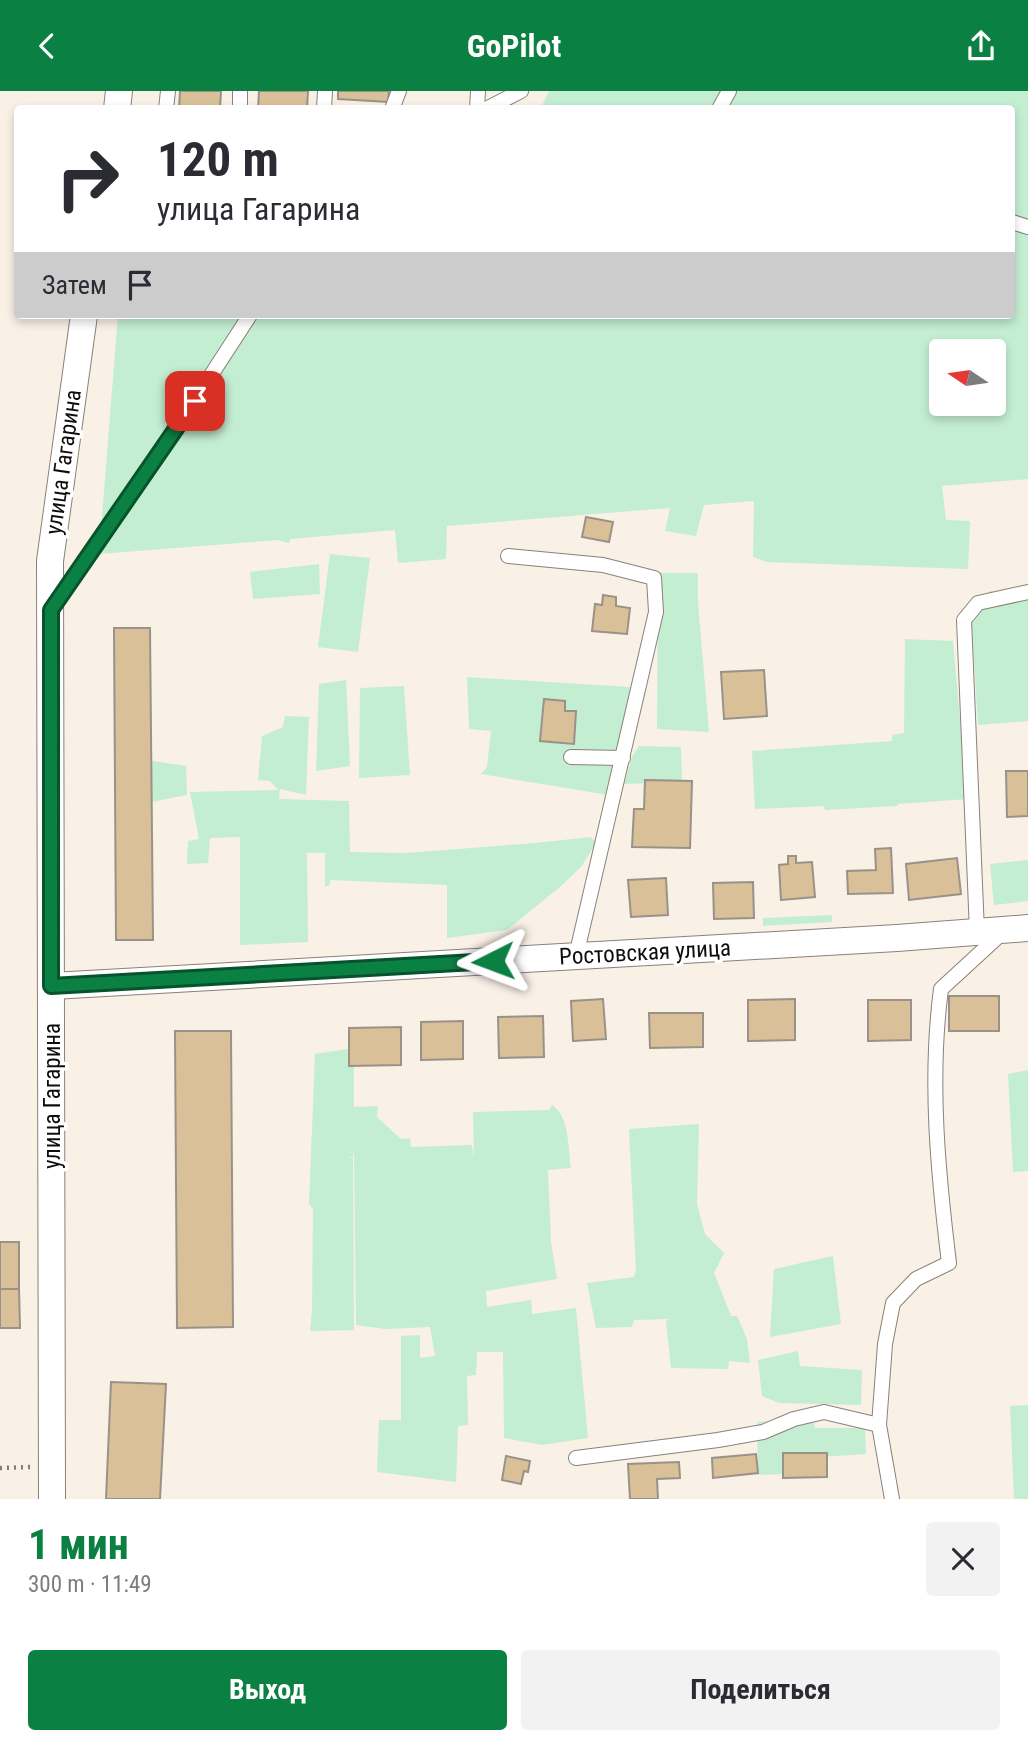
<!DOCTYPE html>
<html lang="ru">
<meta charset="utf-8">
<style>
:root{--surface:#fff;--page:#f2f2f3;--text:#2b2b33;--muted:#7c7c81;--accent:#0b8043}
body{margin:0;font-family:"Roboto Condensed",sans-serif;background:var(--page);color:var(--text);height:100vh;display:flex;flex-direction:column;font-size:26px;white-space:nowrap}
*{box-sizing:border-box;margin:0}
p{font-size:23px;color:var(--muted)}
.icon{flex:none;width:38px;height:38px;fill:none;stroke:currentColor;stroke-width:2;stroke-linecap:round;stroke-linejoin:round}
.map{position:relative;height:1408px;overflow:hidden}
.sheet{display:flex;flex-direction:column;background:var(--surface);flex:1}
.sheet>*{flex:none}
.guide{position:absolute;left:14px;top:14px;width:1001px;height:214px;border-radius:7px;box-shadow:0 4px 10px #0003;background:#fff;color:var(--text);overflow:hidden}
.needle{width:46px;rotate:283deg}
.controls{position:absolute;left:929px;top:248px;display:grid;gap:14px}
.controls a{display:grid;place-items:center;width:77px;height:77px;border-radius:7px;background:var(--surface);box-shadow:0 4px 10px #0003;font-size:35px}
.pin{position:absolute;display:grid;place-items:center;width:60px;height:60px;color:#fff;margin:-30px;border-radius:14px;box-shadow:0 4px 10px #0006}
.me{position:absolute;width:77px;margin:-38px;rotate:267deg;stroke-linejoin:round;filter:drop-shadow(0 0 5px #0008)}
.turn{display:flex;align-items:center;gap:24px;height:147px;padding:0 28px;font-size:32px}
.turn .icon{width:91px;height:91px;stroke-width:2.5}
.turn b{display:block;font-size:49px;line-height:60px}
.then{display:flex;align-items:center;height:66px;padding:0 28px;background:#0003;gap:14px;font-size:26px}
.round{display:grid;place-items:center;flex:none;width:74px;height:74px;border-radius:7px;background:var(--page)}
.head{display:flex;align-items:center;justify-content:space-between;height:119px;padding:0 28px}
h1{font-size:42px;font-weight:700;line-height:52px;color:var(--accent)}
.primary-button{display:flex;gap:14px;margin-top:auto;padding:14px 28px}
.primary-button a{flex:1;height:80px;border-radius:7px;background:var(--accent);color:#fff;font-size:28px;font-weight:700;line-height:80px;text-align:center}
.primary-button a+a{background:var(--page);color:var(--text)}
header{display:flex;justify-content:space-between;align-items:center;height:91px;padding:0 28px;background:var(--accent);color:#fff;font-size:32px;font-weight:700}
.map>svg:first-child{display:block}
.green{fill:#c3eed1;fill-rule:evenodd}
.building{fill:#dac098;stroke:#999288;stroke-width:2}
.lines{fill:none;stroke-linecap:round;stroke-linejoin:round}
.lane-casing{stroke:#8a8179;stroke-width:16}
.street-casing{stroke:#8a8179;stroke-width:28}
.path{stroke:#827c76;stroke-width:4.5;stroke-dasharray:2 5;stroke-linecap:butt}
.lane{stroke:#fff;stroke-width:14}
.street{stroke:#fff;stroke-width:26}
.route-casing{stroke:#07532c;stroke-width:18}
.route{stroke:#0b8043;stroke-width:12}
.labels{text-anchor:middle;stroke-width:7;stroke-linejoin:round;paint-order:stroke}
.street-label{font-size:23px;fill:#0f0c09;stroke:#fff}
</style>
<header><svg class="icon" aria-label="back" viewBox="0 0 24 24"><path d="M15 5l-7 7 7 7"/></svg>GoPilot<svg class="icon" aria-label="share" viewBox="0 0 24 24"><path d="M12 15V3M7 8l5-5 5 5M5 13v7h14v-7"/></svg></header>
<div class="map">
<svg width="1028" height="1408" viewBox="0 0 1028 1408">
<rect width="100%" height="100%" fill="#f9f0e6"/>
<g class="green">
<path d="M 549,0 L 1028,0 L 1028,388 L 942,395 L 946,429 L 970,430 L 968,478 L 767,471 L 753,466 L 754,410 L 704,414 L 696,445 L 665,440 L 670,417 L 447,435 L 446,468 L 398,472 L 395,439 L 290,448 L 289,452 L 278,449 L 99,463 L 118,224 L 1012,224 L 1012,18 L 541,17 ZM 942,261 L 994,261 L 994,313 L 942,313 Z"/>
<polygon points="330,463 370,467 358,561 318,556"/>
<polygon points="319,473 320,503 253,508 250,481"/>
<polygon points="661,482 698,482 698,512 709,641 657,638 658,483"/>
<polygon points="1028,498 1028,630 978,634 971,521 990,500"/>
<polygon points="905,548 953,550 967,708 898,713 897,715 825,719 824,715 755,718 752,660 892,650 892,644 904,642"/>
<polygon points="467,586 630,596 626,646 609,704 481,683 487,676 491,640 469,638"/>
<polygon points="346,589 350,675 316,680 319,593"/>
<polygon points="404,595 410,684 359,687 360,597"/>
<polygon points="285,625 309,626 306,704 280,698 279,708 349,710 350,761 406,762 535,752 591,746 596,752 581,776 561,795 507,839 447,847 447,794 330,789 329,795 325,795 325,762 307,762 308,851 240,854 240,746 210,747 208,772 187,773 188,750 199,748 190,701 278,699 270,690 258,689 262,645 283,636"/>
<polygon points="639,655 681,656 682,691 624,693 632,666"/>
<polygon points="140,668 186,675 187,704 141,713"/>
<polygon points="1028,769 1028,810 994,814 990,773"/>
<polygon points="832,824 832,831 763,835 763,827"/>
<path d="M 354,957 L 354,1016 L 378,1015 L 377,1026 L 401,1048 L 410,1047 L 411,1056 L 472,1054 L 474,1068 L 473,1021 L 549,1019 L 552,1014 C 570,1025 568,1059 571,1077 L 548,1079 L 551,1151 L 557,1188 L 486,1200 L 487,1216 L 531,1209 L 532,1223 L 576,1217 L 588,1347 L 542,1354 L 504,1347 L 503,1261 L 477,1261 L 476,1284 L 467,1285 L 468,1334 L 458,1335 L 456,1391 L 377,1381 L 379,1329 L 401,1329 L 401,1245 L 420,1244 L 420,1267 L 435,1265 L 430,1236 L 385,1238 L 356,1234 L 354,1058 L 353,1066 L 347,1067 L 353,1067 L 354,1239 L 310,1240 L 312,1220 L 313,1118 L 309,1113 L 315,963 Z"/>
<polygon points="1028,979 1028,1080 1013,1081 1008,983"/>
<polygon points="699,1033 697,1113 705,1143 724,1162 714,1182 731,1225 737,1225 747,1248 750,1272 729,1270 728,1278 671,1277 666,1230 670,1228 634,1229 632,1236 596,1237 587,1192 634,1186 636,1178 629,1038"/>
<polygon points="833,1165 841,1233 770,1246 774,1178"/>
<polygon points="798,1260 800,1275 862,1279 861,1314 779,1312 762,1305 758,1269"/>
<polygon points="1028,1314 1028,1408 1014,1408 1010,1315"/>
<polygon points="813,1327 815,1337 865,1337 866,1363 820,1366 819,1382 758,1384 757,1331"/>
</g>
<g class="building">
<polygon points="180,0 221,0 220,18 179,18"/>
<polygon points="259,0 308,0 307,18 258,18"/>
<polygon points="338,0 389,0 388,11 338,8"/>
<polygon points="586,426 613,431 609,451 582,446"/>
<polygon points="603,504 616,506 616,515 630,517 627,543 592,540 595,513 602,514"/>
<polygon points="114,537 150,537 153,849 116,849"/>
<polygon points="764,579 767,625 724,628 721,581"/>
<polygon points="544,608 565,610 565,620 576,620 574,653 540,650"/>
<polygon points="1006,680 1028,680 1028,725 1007,726"/>
<polygon points="645,689 692,690 690,757 632,756 634,718 644,718"/>
<polygon points="891,757 893,802 848,803 847,780 876,779 875,758"/>
<polygon points="788,765 796,765 796,772 812,771 815,806 781,809 779,774 788,773"/>
<polygon points="957,767 961,803 909,809 906,773"/>
<polygon points="666,787 668,824 631,826 628,789"/>
<polygon points="753,791 754,827 714,828 713,792"/>
<rect x="949" y="905" width="50" height="35"/>
<polygon points="603,908 606,948 573,950 571,910"/>
<polygon points="795,908 795,949 748,950 748,909"/>
<polygon points="868,909 911,909 911,949 868,950"/>
<polygon points="649,922 703,922 703,956 650,957"/>
<polygon points="543,925 544,966 499,967 498,926"/>
<polygon points="463,930 463,968 421,969 421,931"/>
<polygon points="401,936 401,974 349,975 349,937"/>
<polygon points="175,940 231,940 233,1236 177,1237"/>
<rect x="0" y="1151" width="19" height="47"/>
<polygon points="0,1198 19,1198 20,1237 0,1237"/>
<polygon points="111,1291 166,1293 160,1408 106,1408"/>
<polygon points="783,1362 827,1362 827,1386 783,1387"/>
<polygon points="756,1363 758,1382 713,1387 712,1367"/>
<polygon points="506,1365 530,1370 528,1381 524,1380 521,1393 502,1389"/>
<polygon points="679,1371 680,1387 657,1388 658,1408 630,1408 628,1373"/>
</g>
<g class="lines">
<defs>
<g id="lane">
<polyline points="240,0 240,18"/>
<polyline points="166,18 168,0"/>
<polyline points="324,18 325,0"/>
<polyline points="392,18 399,0"/>
<polyline points="477,18 478,0"/>
<polyline points="486,18 521,0"/>
<polyline points="719,18 729,0"/>
<polyline points="1012,131 1028,136"/>
<polyline points="508,465 603,474 654,487 656,521 576,865"/>
<polyline points="53,515 167,352 250,224"/>
<polyline points="571,666 623,667"/>
<polyline points="977,841 964,529 978,512 1028,501"/>
<polyline points="576,1367 718,1349 763,1341 794,1328 824,1321 879,1334"/>
<path d="M 892,1408 L 879,1334 L 885,1253 L 893,1212 L 916,1188 L 949,1172 C 938,1082 929,989 941,898 L 1003,841"/>
</g>
<g id="street">
<polyline points="117,18 119,0"/>
<polyline points="52,895 897,847 1028,837"/>
<polyline points="52,1408 50,470 84,224"/>
</g>
</defs>
<use href="#lane" class="lane-casing"/>
<use href="#street" class="street-casing"/>
<polyline class="path" points="0,1377 31,1376"/>
<use href="#lane" class="lane"/>
<use href="#street" class="street"/>
</g>
<g class="lines">
<defs>
<polyline id="route" points="195,310 51,519 51,895 493,870"/>
</defs>
<use href="#route" class="route-casing"/>
<use href="#route" class="route"/>
</g>
<g class="labels">
<g class="street-label">
<text transform="translate(63 371) rotate(-82)" y="8">улица Гагарина</text>
<text transform="translate(645 861) rotate(-3)" y="8">Ростовская улица</text>
<text transform="translate(52 1005) rotate(-90)" y="8">улица Гагарина</text>
</g>
</g>
</svg>
<div class="controls">
<a><svg class="needle" viewBox="-14 -14 28 28"><path d="M0-13l5 13h-10z" fill="#e53935"/><path d="M0 13l5-13h-10z" fill="#7c7c81"/></svg></a>
</div>
<div class="pin" style="left:195px;top:310px;background:#d93025"><svg class="icon" aria-label="arrive" viewBox="0 0 24 24"><path d="M6 21V4h12l-3 4 3 4H6"/></svg></div>
<svg class="me" style="left:493px;top:870px" viewBox="-20 -20 40 40"><path d="M0-17L14 15 0 8-14 15z" fill="#0b8043" stroke="#fff" stroke-width="4"/></svg>
<div class="guide">
<div class="turn"><svg class="icon" aria-label="right" viewBox="0 0 24 24"><path d="M7 20v-9h11M14 6l5 5-5 5"/></svg><div><b>120 m</b>улица Гагарина</div></div>
<div class="then">Затем<svg class="icon" aria-label="arrive" viewBox="0 0 24 24"><path d="M6 21V4h12l-3 4 3 4H6"/></svg></div>
</div>
</div>
<section class="sheet">
<div class="head"><div><h1>1 мин</h1><p>300 m · 11:49</p></div><a class="round"><svg class="icon" aria-label="close" viewBox="0 0 24 24"><path d="M6 6l12 12M18 6L6 18"/></svg></a></div>
<div class="primary-button"><a>Выход</a><a>Поделиться</a></div>
</section>
